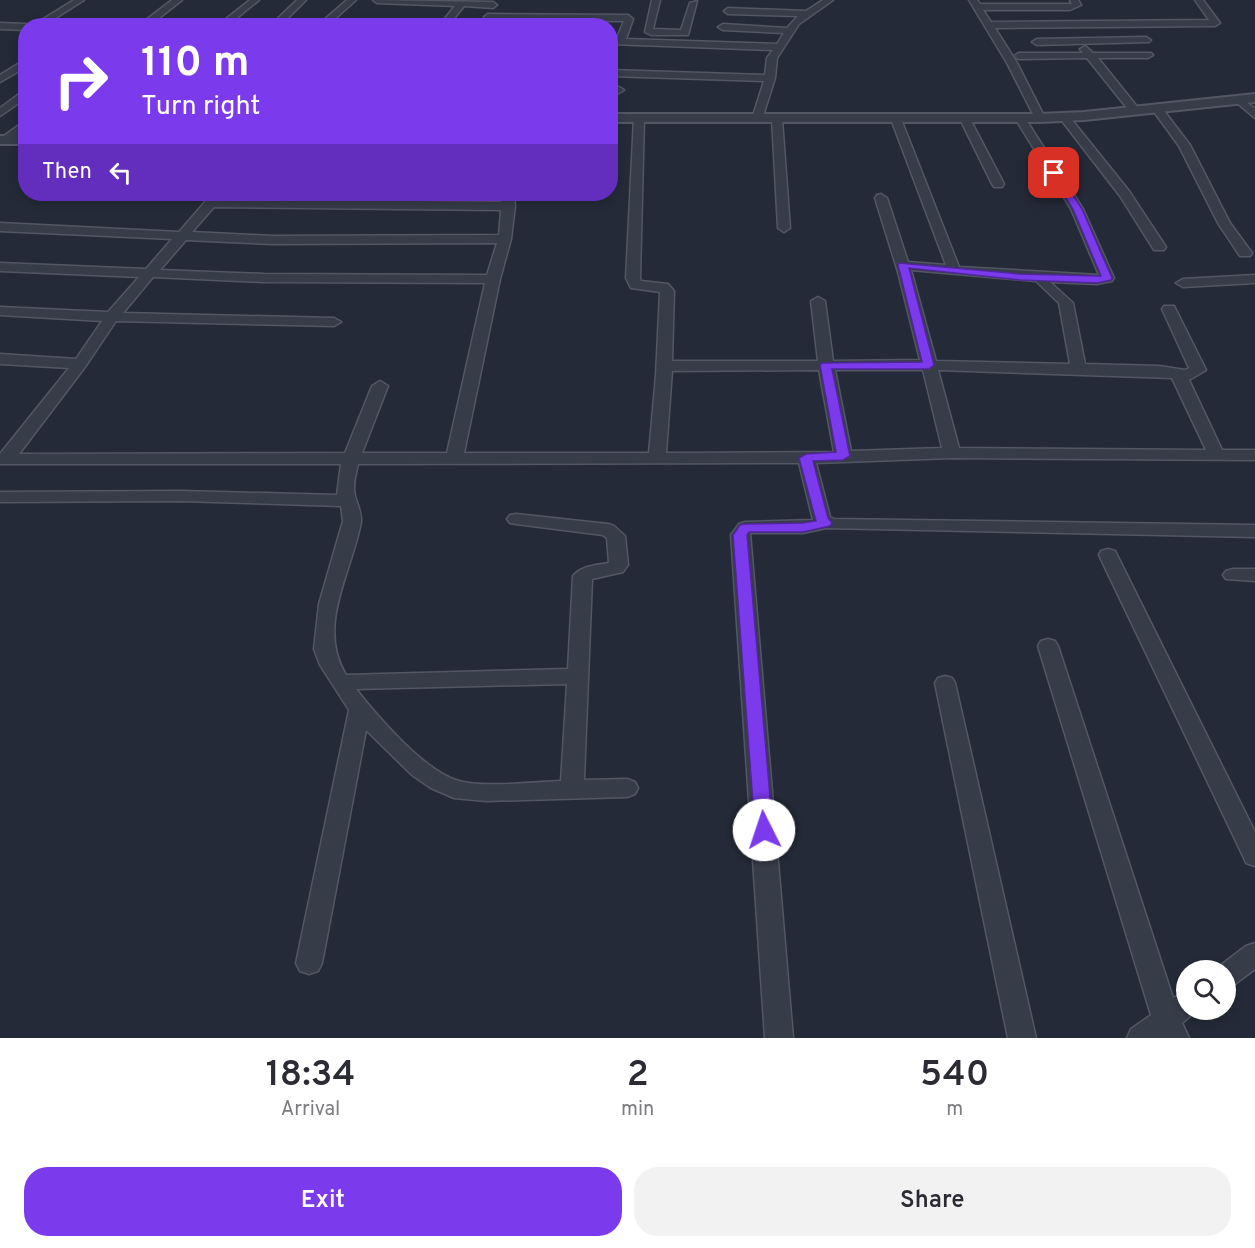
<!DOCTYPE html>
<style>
:root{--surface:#fff;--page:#f2f2f3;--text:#2b2b33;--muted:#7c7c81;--accent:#7c3aed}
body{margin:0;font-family:Overpass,sans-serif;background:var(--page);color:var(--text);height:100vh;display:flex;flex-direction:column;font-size:22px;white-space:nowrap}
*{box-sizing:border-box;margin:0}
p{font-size:20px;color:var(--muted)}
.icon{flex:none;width:33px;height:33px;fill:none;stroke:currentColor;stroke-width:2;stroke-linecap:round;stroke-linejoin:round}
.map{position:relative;height:1038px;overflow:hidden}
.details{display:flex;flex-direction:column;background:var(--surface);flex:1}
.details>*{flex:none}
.guide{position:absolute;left:18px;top:18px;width:600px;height:183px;border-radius:24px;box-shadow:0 3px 9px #0003;background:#7c3aed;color:#fff;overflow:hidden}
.buttons{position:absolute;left:1176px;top:960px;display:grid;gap:12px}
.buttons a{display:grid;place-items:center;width:60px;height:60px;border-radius:50%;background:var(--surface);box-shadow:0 3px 9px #0003;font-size:30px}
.pin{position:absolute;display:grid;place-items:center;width:51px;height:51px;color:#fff;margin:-26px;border-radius:12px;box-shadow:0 3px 9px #0006}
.me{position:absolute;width:66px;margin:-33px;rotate:356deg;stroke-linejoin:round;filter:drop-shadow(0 0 4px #0008)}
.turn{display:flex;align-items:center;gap:21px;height:126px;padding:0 24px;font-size:27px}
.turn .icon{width:78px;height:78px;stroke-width:2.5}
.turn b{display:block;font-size:42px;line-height:51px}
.then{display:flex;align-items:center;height:57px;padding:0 24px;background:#0003;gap:12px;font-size:22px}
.eta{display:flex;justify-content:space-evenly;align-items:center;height:102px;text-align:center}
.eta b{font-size:36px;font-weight:600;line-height:42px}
.cta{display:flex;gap:12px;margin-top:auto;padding:12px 24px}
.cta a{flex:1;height:69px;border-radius:24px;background:var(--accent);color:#fff;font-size:24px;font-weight:600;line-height:69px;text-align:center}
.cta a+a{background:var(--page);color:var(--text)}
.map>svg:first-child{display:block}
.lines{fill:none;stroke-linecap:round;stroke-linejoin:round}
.minor-casing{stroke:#535764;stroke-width:3}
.tertiary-casing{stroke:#535764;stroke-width:4}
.minor{fill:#373c49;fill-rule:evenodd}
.tertiary{fill:#373c49;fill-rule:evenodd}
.route{fill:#7c3aed;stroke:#51269a;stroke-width:1.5}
</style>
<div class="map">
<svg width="1255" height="1038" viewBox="0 0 1255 1038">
<rect width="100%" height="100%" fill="#242a38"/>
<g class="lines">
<defs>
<g id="minor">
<polygon points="74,0 84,0 43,26 32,26"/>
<polygon points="172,0 182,0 149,26 138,26"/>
<polygon points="250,0 259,0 227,26 217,26"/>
<polygon points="297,0 306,0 280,26 270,26"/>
<polygon points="347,0 356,0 327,26 317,26"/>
<polygon points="373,0 493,2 497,5 493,8 464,6 448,26 439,26 455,6 377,3"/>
<polygon points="652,0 660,0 653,29 681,30 690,3 697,1 688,35 651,35 645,32"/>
<polygon points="823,0 833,0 799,24 777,58 775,78 762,119 757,122 752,119 764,81 610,76 610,70 765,75 767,58 773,50 610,44 610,38 617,38 624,21 488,20 484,17 488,14 628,15 633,19 626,39 777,44 784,33 723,30 718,27 723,24 787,28 798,16 728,14 724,11 728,8 806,11"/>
<polygon points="969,0 977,0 980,4 1072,4 1070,0 1078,0 1081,5 1070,10 983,10 991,22 1209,20 1195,0 1203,0 1220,23 1215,26 995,28 1017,63 1045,118 1040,121 1035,118 1007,63"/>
<polygon points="0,23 26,24 30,26 26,26 26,30 0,29"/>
<polygon points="1146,37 1151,40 1149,42 1037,45 1032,42 1037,39"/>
<polygon points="1085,46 1093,53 1151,53 1153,55 1148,58 1098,58 1139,109 1139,113 1131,113 1087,58 1019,59 1014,56 1019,53 1083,53 1080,49"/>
<polygon points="26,59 26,67 0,82 0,75"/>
<polygon points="610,87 619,87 624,90 619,93 610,93"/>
<polygon points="26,89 26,98 0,116 0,108"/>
<polygon points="1240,97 1255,109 1255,118 1236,102 1235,100"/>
<polygon points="1157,106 1161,107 1190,145 1230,223 1252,253 1250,256 1240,256 1218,223 1179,146 1152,109"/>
<polygon points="1064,114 1068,115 1129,191 1166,247 1164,250 1154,250 1120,196 1059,117"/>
<path d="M 639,115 L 644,118 L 640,278 L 641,281 L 668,284 L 674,291 L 672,361 L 818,361 L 811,301 L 818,297 L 825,301 L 833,361 L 920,360 L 898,272 L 875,198 L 877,195 L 881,194 L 887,198 L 908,262 L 946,265 L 891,119 L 896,116 L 901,119 L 959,267 L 1099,275 L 1071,209 L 1015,118 L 1020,115 L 1025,118 L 1083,209 L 1114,278 L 1112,281 L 1097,284 L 1050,282 L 1073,303 L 1085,364 L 1159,366 L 1185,370 L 1189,368 L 1162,309 L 1164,306 L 1174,306 L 1206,370 L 1189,380 L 1222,450 L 1255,450 L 1255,460 L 952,458 L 816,463 L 830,517 L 834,519 L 1255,525 L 1255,537 L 826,528 L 803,533 L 750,533 L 793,1038 L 765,1038 L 731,535 L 739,524 L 745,522 L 813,520 L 799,463 L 358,464 C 356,474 352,485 355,496 C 357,504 362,513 361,522 C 352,572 316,626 346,675 L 568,669 L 573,576 C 581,566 597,565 609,563 L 607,538 L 603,535 L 516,524 L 510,523 L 507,519 L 510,515 L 516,514 L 608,524 L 614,526 L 625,536 L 628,565 L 623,572 L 592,579 L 584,780 L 627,779 L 635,782 L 638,788 L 635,794 L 627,797 L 486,801 L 454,798 L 431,788 L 412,775 L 366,730 L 322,963 L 318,971 L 309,974 L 300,971 L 296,963 L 349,710 L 320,665 L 314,649 L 319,604 L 343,521 L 341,506 L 181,501 L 0,502 L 0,492 L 181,491 L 337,495 L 341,464 L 0,464 L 0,454 L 69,368 L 0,364 L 0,354 L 76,359 L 102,321 L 0,315 L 0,307 L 108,312 L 139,277 L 0,271 L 0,263 L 146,269 L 172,239 L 0,231 L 0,223 L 179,232 L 212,194 L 224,194 L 220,199 L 501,202 L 502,194 L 514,194 L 515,206 L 511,239 L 500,279 L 464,453 L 649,453 L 656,375 L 660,292 L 631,288 L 626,278 L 634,118 ZM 214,207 L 501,210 L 499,235 L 273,236 L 192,232 ZM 186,240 L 273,244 L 497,243 L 487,275 L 264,274 L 160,270 ZM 911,270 L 1036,281 L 1059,303 L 1070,364 L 936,361 ZM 153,277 L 264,282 L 485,283 L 447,453 L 362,453 L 388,386 L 380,381 L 372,386 L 345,453 L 19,454 L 85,367 L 116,321 L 334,326 L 341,322 L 334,318 L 123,313 ZM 819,370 L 834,452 L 666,453 L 672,371 ZM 835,370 L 923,370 L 942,448 L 851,451 ZM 938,370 L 1172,378 L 1206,450 L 959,448 ZM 567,684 L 561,781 C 533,782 484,788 459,781 C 425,772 377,716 356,689 Z"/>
<polygon points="777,116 782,119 790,228 784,232 778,228 772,119"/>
<polygon points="965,116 970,119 1004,184 1002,187 994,187 992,184 960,119"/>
<polygon points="26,120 26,129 9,142 1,142 1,138"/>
<polygon points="1255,275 1255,283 1183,287 1176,283 1183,279"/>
<polygon points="1108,549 1115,551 1117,555 1255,832 1255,866 1246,863 1243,856 1099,555 1101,551"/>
<polygon points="1233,569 1255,569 1255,581 1226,579 1223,575 1226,571"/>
<polygon points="1048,639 1055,641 1058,646 1173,998 1186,992 1186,1010 1197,1010 1182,1023 1189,1038 1127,1038 1131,1029 1151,1015 1038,646 1041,641"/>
<polygon points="945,676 952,678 955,683 1036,1038 1008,1038 935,683 938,678"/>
<polygon points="1255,943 1255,969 1235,984 1226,987 1226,970 1215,970 1217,968 1246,946"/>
</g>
<g id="tertiary">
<polygon points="1255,94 1255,102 1084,120 1040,122 610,122 610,114 1040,114 1084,112"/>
<rect x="0" y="136" width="26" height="8"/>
</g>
</defs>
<use href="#minor" class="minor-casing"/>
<use href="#tertiary" class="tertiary-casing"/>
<use href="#minor" class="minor"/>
<use href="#tertiary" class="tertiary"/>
</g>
<polygon class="route" points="1051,171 1057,171 1082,209 1112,278 1111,280 1097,283 1020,280 909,268 934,365 929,369 832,369 850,456 843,460 813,461 828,518 832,523 830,526 803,532 749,532 747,535 773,830 770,835 764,837 758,835 755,830 733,535 740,525 745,524 803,523 816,521 799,458 806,454 836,452 820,365 822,363 922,362 898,265 899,263 1020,274 1101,276 1073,209 1050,173"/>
</svg>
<div class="buttons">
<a><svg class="icon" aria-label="search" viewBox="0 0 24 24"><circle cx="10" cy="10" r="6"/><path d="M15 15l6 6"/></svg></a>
</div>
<div class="pin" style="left:1054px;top:173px;background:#d93025"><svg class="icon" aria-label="arrive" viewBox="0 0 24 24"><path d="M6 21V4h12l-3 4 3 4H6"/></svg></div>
<svg class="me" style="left:764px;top:830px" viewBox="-20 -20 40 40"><circle r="19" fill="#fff"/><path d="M0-13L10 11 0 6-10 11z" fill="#7c3aed"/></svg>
<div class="guide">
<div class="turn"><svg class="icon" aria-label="right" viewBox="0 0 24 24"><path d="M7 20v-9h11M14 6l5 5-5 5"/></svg><div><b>110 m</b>Turn right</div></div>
<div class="then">Then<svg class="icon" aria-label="left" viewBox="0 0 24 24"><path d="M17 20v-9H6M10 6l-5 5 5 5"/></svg></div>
</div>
</div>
<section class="details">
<div class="eta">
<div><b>18:34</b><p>Arrival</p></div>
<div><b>2</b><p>min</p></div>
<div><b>540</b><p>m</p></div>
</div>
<div class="cta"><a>Exit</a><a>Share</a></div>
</section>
